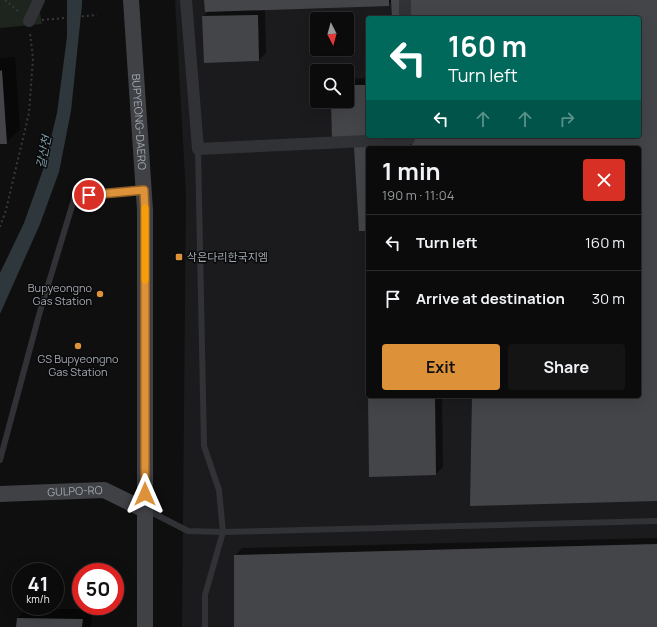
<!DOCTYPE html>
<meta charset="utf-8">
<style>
:root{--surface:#0b0b0c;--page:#141415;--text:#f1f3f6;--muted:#9a9b9d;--line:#2b2b2d;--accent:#dd923a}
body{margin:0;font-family:Manrope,"Noto Sans KR",sans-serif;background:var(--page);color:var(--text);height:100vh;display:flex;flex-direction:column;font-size:15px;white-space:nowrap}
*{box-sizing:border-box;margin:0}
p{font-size:13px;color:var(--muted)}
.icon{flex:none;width:22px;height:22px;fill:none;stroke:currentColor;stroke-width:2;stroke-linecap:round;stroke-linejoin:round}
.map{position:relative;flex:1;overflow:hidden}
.details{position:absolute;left:366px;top:146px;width:275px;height:252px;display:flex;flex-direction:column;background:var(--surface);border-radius:4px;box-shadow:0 4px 16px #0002,0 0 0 1px var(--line)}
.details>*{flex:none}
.guide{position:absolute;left:366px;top:16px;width:275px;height:122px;border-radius:4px;box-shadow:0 4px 16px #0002,0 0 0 1px var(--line);background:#00695c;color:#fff;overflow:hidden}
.needle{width:26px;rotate:174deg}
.controls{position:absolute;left:310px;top:12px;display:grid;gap:8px}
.controls a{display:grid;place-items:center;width:44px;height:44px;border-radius:4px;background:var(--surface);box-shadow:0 4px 16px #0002,0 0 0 1px var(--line);font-size:20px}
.speed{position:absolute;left:12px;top:563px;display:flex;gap:8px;font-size:20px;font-weight:700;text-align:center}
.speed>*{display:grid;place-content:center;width:52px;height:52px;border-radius:50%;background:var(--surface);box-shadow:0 4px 16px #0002,0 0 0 1px var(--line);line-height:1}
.speed small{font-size:10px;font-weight:400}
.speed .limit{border:6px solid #d22;background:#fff;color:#111}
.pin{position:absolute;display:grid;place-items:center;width:34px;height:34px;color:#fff;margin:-17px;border:2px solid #fff;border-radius:50%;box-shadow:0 1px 4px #0007}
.me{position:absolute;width:44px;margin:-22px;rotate:0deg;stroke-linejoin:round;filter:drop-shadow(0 0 3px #0008)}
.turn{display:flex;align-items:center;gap:14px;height:84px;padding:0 16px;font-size:18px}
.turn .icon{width:52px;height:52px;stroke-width:2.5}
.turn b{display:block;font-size:28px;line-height:34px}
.lanes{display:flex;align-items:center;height:38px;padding:0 16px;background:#0003;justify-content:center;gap:20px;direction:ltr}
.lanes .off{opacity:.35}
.round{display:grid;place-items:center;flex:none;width:42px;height:42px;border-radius:4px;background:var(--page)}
.summary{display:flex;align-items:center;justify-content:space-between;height:68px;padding:0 16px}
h1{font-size:24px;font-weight:700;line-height:30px}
.cta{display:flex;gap:8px;margin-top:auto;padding:8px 16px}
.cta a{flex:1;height:46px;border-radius:4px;background:var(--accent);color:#111;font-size:16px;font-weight:700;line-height:46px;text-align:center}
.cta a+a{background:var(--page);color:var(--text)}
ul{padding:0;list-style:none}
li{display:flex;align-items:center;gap:12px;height:56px;padding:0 16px;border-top:1px solid var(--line)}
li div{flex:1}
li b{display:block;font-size:15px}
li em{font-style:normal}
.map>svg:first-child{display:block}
.built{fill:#1b1b1d;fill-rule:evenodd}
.green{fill:#1e241e}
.water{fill:#2e373b}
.shadow{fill:#0007}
.building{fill:#434548}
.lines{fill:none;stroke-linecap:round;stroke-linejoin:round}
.path{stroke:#37393c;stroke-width:2;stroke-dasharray:2 3;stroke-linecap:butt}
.lane{stroke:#313235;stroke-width:6}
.street{stroke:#313235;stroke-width:12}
.secondary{stroke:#3f4145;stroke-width:16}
.route-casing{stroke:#905f26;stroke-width:10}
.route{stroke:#dd923a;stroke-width:7}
.slow{stroke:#f59e0b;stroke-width:7}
.poi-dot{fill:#dd923a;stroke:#0a0a0b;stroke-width:1.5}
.labels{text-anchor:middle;stroke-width:3;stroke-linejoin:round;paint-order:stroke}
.street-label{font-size:11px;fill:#a2a8b0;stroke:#0a0a0b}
.poi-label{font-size:11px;fill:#a2a8b0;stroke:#0a0a0b;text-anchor:start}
.water-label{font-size:12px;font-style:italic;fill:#7b99a8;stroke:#0a0a0b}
</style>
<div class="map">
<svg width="657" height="627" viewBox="0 0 657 627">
<rect width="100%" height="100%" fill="#0f0f10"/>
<path class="built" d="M 175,0 L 657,0 L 657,627 L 182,627 L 186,195 ZM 368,18 L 639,18 L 639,136 L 368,136 ZM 317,19 L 347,19 L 347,49 L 317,49 ZM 317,71 L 347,71 L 347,101 L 317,101 ZM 368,148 L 639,148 L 639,396 L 368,396 Z"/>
<polygon class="green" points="0,0 38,0 42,24 0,28"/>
<polygon class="water" points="67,0 82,0 82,5 71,111 59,172 40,224 0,314 0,273 24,223 44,167 57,113 67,37"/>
<g class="shadow">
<polygon points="205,0 657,0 657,500 473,396 639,396 639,148 368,148 368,230 355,147 332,101 347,101 347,79 368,78 368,136 639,136 639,18 393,18 392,1 388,5 265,9 266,53 259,60 203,16 209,11"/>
<polygon points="15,57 20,129 6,143 0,143 0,150 0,58"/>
<polygon points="369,396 442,396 443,467 436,474"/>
<polygon points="657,538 657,627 235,627 235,556 242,548"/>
<polygon points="27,609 92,609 91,627 17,627 18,618"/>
</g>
<g class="building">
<polygon points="204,0 389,0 389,6 205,12"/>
<polygon points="391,0 657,0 657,501 470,506 472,396 639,396 639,148 368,148 368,231 359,231 354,147 412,145 412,138 332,140 331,101 347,101 347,85 368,85 368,136 639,136 639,18 392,18"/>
<polygon points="258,15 259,61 204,63 202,16"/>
<polygon points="2,70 7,144 0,144 0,71"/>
<polygon points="366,271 368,271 368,298 367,298"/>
<polygon points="368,396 435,396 436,475 369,477"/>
<polygon points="657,544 657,627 234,627 234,555"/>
<polygon points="17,618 83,619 82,627 16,627"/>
</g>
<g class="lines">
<g class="path">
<polyline points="5,0 19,12"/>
<polyline points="42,20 97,15"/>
<polyline points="0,227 6,210 29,113 33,58 30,33"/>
</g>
<g class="lane">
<polyline points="198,149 204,446 219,490 223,532 205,595 205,627"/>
<polyline points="0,460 39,315 75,196 142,190"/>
<polyline points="147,510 188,531 223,532 657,521"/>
</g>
<g class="street">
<polyline points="186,0 198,149 409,139 409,136"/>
<polyline points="405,0 405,18"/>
<polyline points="29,21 39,0"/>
</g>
<g class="secondary">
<path id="s1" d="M 131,0 L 145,210 L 145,627"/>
<path id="s2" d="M 0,494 L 104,490 L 145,510"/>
</g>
</g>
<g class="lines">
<defs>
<polyline id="route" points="89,195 144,190 145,210 145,494"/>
</defs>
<use href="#route" class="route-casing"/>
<use href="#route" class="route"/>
<polyline class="slow" points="145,208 145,280"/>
</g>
<g class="poi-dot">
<rect x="175" y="253" width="8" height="8" rx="2"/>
<circle cx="100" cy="294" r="4"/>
<circle cx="78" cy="346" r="4"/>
</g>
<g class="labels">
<g class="street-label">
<text dy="4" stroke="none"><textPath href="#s1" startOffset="122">BUPYEONG-DAERO</textPath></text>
<text dy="4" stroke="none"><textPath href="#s2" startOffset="75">GULPO-RO</textPath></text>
</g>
<g class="poi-label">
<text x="187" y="261">삭은다리한국지엠</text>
<text x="92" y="292" text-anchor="end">Bupyeongno<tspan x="92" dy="13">Gas Station</tspan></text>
<text x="78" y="363" text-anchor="middle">GS Bupyeongno<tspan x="78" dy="13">Gas Station</tspan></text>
</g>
<g class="water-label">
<text transform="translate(44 152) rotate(-79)" y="4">갈산천</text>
</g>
</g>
</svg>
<div class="controls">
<a><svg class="needle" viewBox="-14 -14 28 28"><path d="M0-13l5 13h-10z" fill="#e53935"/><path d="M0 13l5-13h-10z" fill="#9a9b9d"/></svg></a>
<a><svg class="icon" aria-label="search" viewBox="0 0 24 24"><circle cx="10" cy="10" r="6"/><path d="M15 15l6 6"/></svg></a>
</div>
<div class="speed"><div>41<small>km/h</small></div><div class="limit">50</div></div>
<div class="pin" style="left:89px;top:195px;background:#d93025"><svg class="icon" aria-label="arrive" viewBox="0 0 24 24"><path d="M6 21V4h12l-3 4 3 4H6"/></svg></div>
<svg class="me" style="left:145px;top:494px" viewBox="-20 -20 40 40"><path d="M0-17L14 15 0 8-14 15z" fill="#dd923a" stroke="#fff" stroke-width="4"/></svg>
<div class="guide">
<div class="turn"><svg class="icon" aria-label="left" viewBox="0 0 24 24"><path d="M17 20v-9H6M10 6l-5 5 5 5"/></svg><div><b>160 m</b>Turn left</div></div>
<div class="lanes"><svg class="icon" aria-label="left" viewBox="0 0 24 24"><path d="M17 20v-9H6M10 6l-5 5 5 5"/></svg><svg class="icon off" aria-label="ahead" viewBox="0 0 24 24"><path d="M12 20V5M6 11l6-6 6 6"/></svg><svg class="icon off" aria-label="ahead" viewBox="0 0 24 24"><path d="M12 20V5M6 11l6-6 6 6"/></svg><svg class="icon off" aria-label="right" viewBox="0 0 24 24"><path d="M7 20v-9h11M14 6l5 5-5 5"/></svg></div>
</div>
<section class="details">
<div class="summary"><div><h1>1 min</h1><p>190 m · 11:04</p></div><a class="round" style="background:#d93025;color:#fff"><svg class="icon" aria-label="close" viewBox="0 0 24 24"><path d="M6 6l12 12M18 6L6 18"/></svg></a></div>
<ul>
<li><svg class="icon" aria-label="left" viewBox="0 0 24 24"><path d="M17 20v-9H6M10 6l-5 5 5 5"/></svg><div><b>Turn left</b></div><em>160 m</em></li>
<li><svg class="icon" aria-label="arrive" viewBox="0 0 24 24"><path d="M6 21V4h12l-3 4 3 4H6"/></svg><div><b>Arrive at destination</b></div><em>30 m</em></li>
</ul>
<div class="cta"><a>Exit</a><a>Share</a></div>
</section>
</div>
